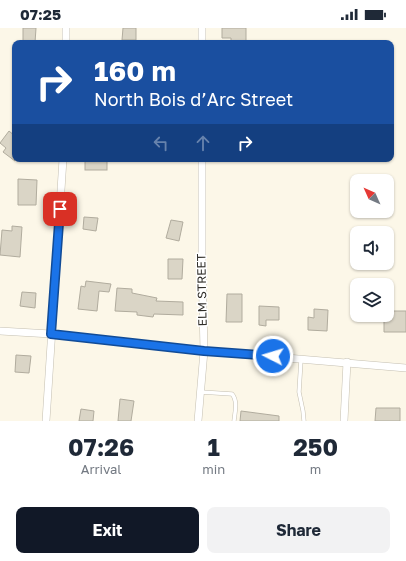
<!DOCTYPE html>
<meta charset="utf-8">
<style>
:root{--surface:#fff;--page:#f2f2f3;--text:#1f2937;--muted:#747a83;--accent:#111827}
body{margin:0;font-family:"Golos Text",sans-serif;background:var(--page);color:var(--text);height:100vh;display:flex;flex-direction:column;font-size:15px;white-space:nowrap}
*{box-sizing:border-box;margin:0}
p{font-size:13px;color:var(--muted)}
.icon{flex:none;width:22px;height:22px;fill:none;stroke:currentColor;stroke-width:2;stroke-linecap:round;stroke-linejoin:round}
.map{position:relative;height:393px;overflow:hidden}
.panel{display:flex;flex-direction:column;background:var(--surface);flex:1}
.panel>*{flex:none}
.top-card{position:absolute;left:12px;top:12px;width:382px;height:122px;border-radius:8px;box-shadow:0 1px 3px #0004;background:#1a4fa0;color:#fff;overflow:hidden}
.needle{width:26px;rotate:315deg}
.controls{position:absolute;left:350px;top:146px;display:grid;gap:8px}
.controls a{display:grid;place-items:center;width:44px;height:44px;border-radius:8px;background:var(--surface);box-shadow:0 1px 3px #0004;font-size:20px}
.pin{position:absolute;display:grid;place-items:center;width:34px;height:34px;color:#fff;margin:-17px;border-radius:8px;box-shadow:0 2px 6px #0006}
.me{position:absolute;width:44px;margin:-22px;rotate:275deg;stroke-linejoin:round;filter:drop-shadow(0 0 3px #0008)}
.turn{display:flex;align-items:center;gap:14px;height:84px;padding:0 16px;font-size:18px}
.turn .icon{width:52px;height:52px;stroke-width:2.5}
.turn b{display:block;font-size:28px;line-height:34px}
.lanes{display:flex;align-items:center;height:38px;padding:0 16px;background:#0003;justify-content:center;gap:20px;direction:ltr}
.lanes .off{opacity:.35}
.eta{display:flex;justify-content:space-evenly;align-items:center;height:68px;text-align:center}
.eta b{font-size:24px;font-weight:700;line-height:28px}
.action{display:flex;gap:8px;margin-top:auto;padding:8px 16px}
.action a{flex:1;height:46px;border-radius:8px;background:var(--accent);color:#fff;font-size:16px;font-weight:700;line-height:46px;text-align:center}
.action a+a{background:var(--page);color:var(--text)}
.status{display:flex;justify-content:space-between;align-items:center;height:28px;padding:0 20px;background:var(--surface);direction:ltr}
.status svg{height:11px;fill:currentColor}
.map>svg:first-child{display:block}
.building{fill:#dad5c6;stroke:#b1ac9e}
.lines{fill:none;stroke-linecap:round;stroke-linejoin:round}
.lane-casing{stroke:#c4bfb1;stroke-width:4.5}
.street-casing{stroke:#c4bfb1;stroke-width:8}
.lane{stroke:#fff;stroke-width:3.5}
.street{stroke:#fff;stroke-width:7}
.route-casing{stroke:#114b97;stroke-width:10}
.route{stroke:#1a73e8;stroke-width:7}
.labels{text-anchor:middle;stroke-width:3;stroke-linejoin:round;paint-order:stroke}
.street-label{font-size:12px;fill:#302e29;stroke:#fff}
</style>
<div class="status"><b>07:25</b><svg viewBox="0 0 49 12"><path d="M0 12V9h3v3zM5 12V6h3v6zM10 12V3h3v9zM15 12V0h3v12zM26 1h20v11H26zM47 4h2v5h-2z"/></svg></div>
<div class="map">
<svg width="406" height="393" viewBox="0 0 406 393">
<rect width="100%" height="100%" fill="#fcf7e8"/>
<g class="building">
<polygon points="23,0 36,0 35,15 23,15"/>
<polygon points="123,0 136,0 136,12 122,12"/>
<polygon points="222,0 246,0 246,15 231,15 231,10 222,10"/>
<polygon points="9,103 15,108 15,133 3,124 6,120 0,115"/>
<rect x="85" y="131" width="22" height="11"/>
<polygon points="18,151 37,152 36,177 18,177"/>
<polygon points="84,189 98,190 96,203 83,201"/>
<polygon points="171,192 183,194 179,213 166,210"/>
<polygon points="12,198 22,199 20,229 0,227 2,202 12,203"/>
<polygon points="168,231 183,231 182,251 168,251"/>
<polygon points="86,253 111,256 109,264 99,263 97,283 78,281 81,258 85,259"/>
<polygon points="117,260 132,261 132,265 157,270 156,273 183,274 183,287 154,286 153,289 137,287 137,284 115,283"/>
<polygon points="22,264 36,265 35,280 20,278"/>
<polygon points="227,266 242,266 242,294 226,294"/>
<polygon points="259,278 279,279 279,292 266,292 266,298 259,297"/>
<polygon points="314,281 328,282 327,303 308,302 308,289 314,290"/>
<polygon points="387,283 406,283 406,304 384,304 384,287 387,287"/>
<polygon points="16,327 31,328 29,345 15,344"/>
<polygon points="120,371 134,373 131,393 118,393"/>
<polygon points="376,380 400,380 400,393 375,393"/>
<polygon points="81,381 94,383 93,393 79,393"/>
<polygon points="241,383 279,388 279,393 240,393"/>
</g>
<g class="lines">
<defs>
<g id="lane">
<polyline points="301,332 299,364 303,383 304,393"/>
<path d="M 201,364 L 232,366 C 238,373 235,384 234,393"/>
</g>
<g id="street">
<polyline points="66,15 66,0"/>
<polyline points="202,15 202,0"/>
<polyline points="0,303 51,306 204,323 406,340"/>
<polyline points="46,393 63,131"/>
<polyline points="198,393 204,323 202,236 202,131"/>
<polyline points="344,393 347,334"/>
</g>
</defs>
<use href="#lane" class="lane-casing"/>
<use href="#street" class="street-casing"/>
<use href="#lane" class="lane"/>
<use href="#street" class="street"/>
</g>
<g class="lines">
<defs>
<polyline id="route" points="60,181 51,306 204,323 273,328"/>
</defs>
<use href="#route" class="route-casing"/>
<use href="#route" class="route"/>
</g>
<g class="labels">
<g class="street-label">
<text transform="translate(202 262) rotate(-91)" y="4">ELM STREET</text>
</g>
</g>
</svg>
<div class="controls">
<a><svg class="needle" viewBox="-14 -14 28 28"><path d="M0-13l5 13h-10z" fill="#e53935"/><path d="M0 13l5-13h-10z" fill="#747a83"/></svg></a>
<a><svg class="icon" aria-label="sound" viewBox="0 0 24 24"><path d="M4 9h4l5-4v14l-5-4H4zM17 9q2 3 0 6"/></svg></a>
<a><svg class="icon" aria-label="layers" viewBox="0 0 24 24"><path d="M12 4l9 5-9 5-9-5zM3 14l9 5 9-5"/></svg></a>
</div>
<div class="pin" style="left:60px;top:181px;background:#d93025"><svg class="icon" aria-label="arrive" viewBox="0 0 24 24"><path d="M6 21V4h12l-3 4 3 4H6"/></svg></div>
<svg class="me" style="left:273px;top:328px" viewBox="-20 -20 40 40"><circle r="17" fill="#1a73e8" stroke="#fff" stroke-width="3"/><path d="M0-11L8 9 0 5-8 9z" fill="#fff"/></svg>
<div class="top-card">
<div class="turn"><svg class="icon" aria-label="right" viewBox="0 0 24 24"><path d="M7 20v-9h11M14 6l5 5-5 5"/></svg><div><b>160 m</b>North Bois d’Arc Street</div></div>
<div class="lanes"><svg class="icon off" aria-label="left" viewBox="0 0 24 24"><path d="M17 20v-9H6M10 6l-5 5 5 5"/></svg><svg class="icon off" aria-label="ahead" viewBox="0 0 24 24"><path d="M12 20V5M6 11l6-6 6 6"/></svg><svg class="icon" aria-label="right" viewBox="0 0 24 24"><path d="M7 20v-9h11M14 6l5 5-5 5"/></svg></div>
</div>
</div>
<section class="panel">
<div class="eta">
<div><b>07:26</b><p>Arrival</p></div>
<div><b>1</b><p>min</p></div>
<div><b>250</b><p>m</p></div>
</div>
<div class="action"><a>Exit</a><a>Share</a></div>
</section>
